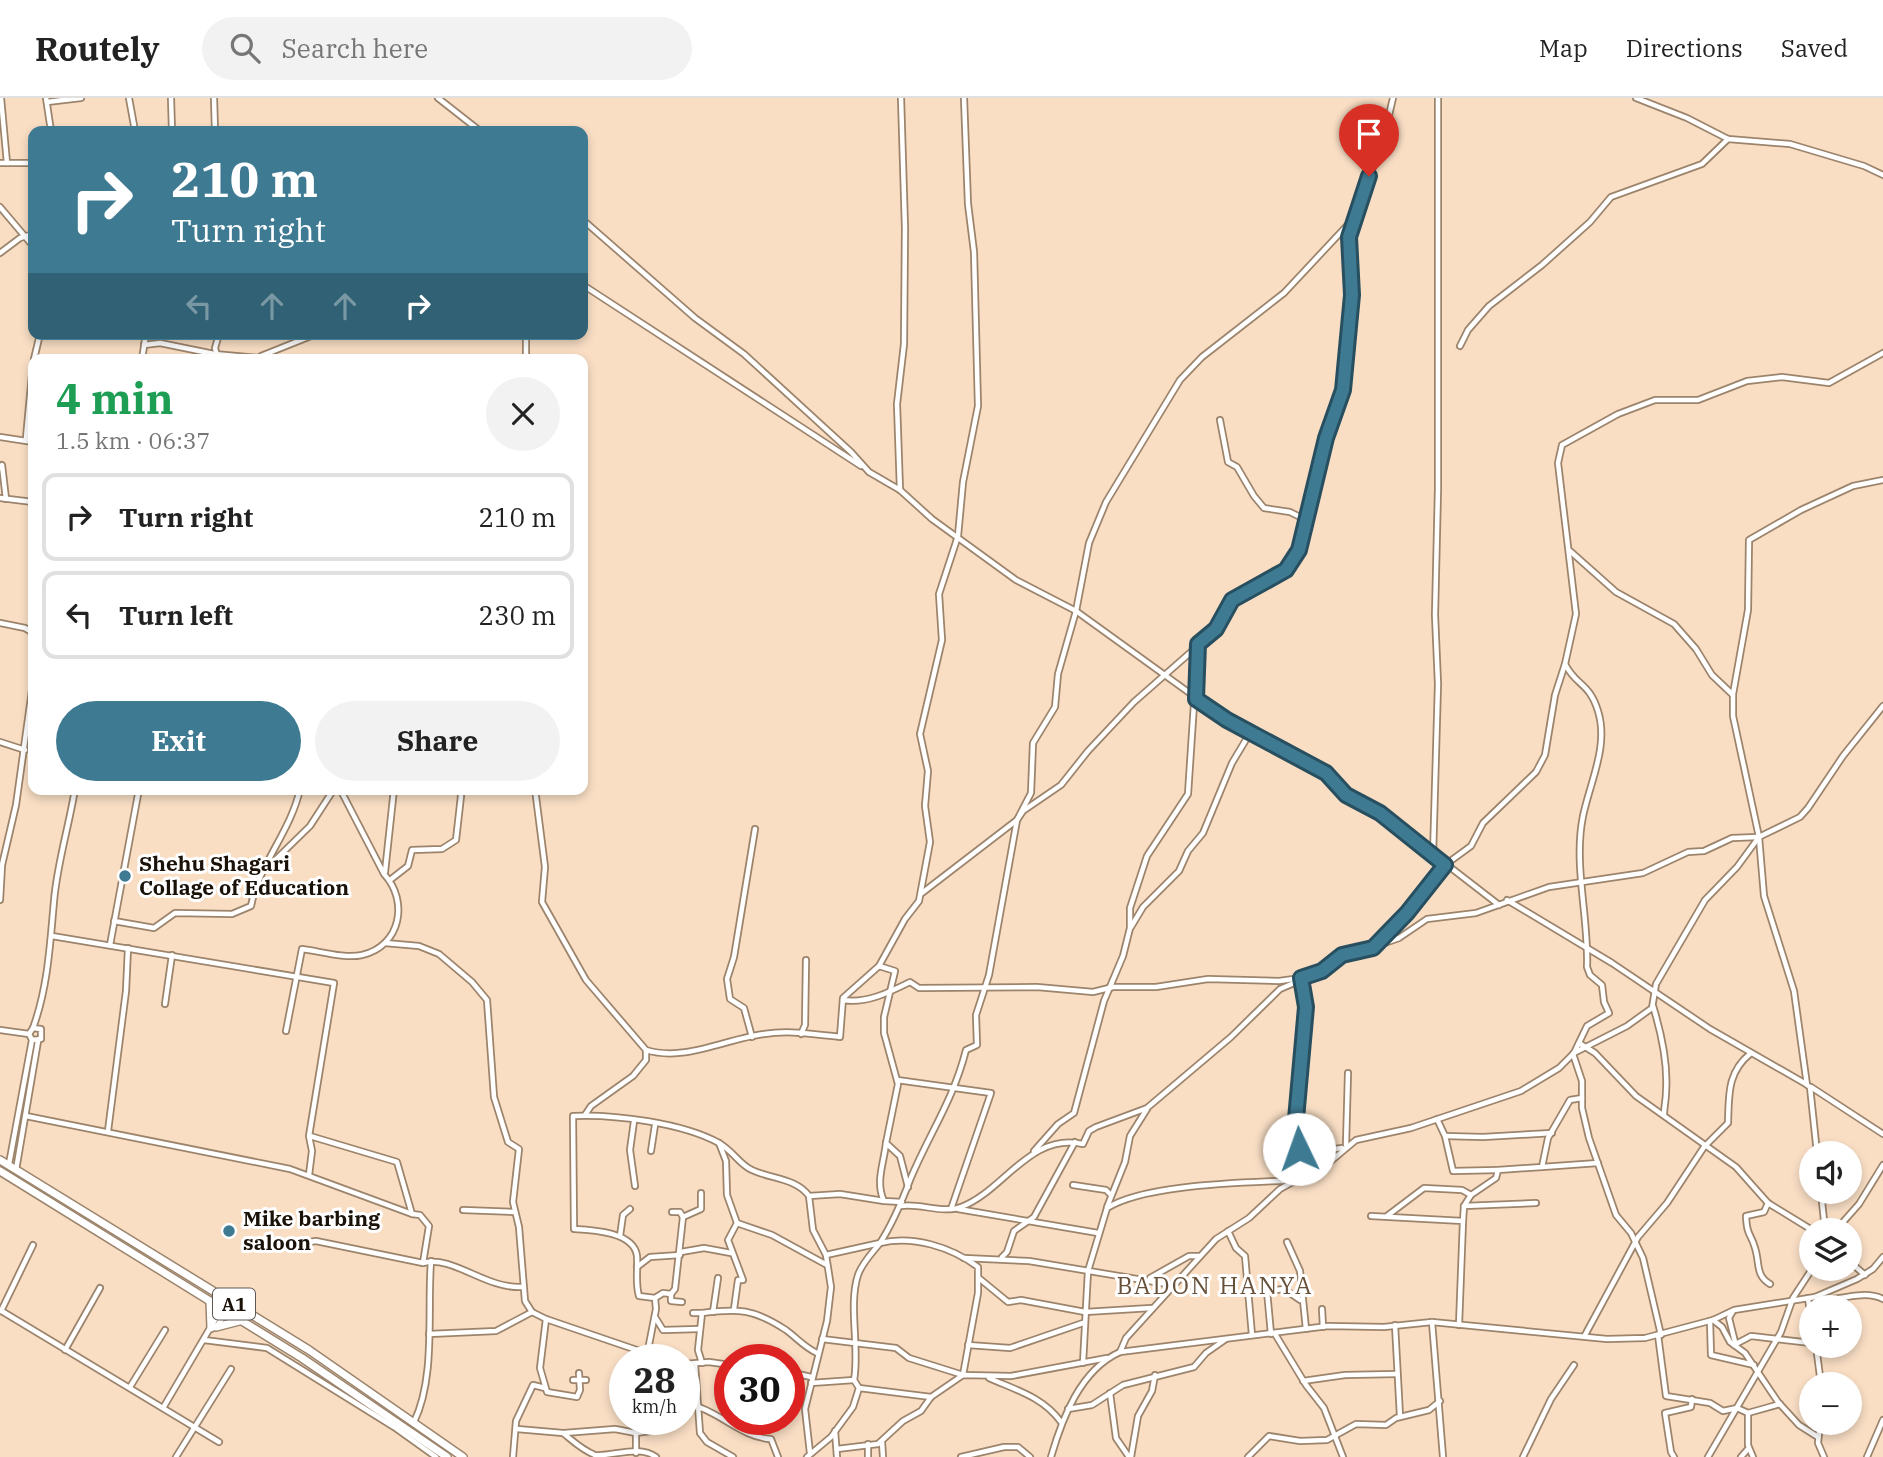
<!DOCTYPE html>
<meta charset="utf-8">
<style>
:root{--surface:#fff;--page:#f2f2f2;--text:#222;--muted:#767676;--line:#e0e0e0;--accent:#3e7a92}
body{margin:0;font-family:"IBM Plex Serif",serif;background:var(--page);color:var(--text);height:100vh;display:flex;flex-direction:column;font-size:26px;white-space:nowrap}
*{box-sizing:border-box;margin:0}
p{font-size:23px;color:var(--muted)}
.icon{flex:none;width:38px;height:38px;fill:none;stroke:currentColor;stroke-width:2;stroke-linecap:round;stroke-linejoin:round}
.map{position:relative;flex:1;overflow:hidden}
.side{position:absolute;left:28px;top:256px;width:560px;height:441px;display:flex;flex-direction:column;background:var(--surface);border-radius:14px;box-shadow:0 4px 10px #0003}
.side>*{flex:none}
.guide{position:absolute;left:28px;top:28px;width:560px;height:214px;border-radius:14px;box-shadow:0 4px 10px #0003;background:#3e7a92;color:#fff;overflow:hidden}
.fabs{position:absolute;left:1799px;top:1043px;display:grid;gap:14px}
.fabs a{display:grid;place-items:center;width:63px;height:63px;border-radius:50%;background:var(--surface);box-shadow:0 4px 10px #0003;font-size:35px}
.speed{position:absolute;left:609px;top:1246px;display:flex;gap:14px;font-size:35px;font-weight:700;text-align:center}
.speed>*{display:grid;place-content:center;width:91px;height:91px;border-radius:50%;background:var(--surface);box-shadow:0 4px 10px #0003;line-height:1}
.speed small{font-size:18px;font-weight:400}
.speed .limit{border:10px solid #d22;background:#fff;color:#111}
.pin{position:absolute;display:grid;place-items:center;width:60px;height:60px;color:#fff;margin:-72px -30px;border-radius:50% 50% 50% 0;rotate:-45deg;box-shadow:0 0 7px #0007}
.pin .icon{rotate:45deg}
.me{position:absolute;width:77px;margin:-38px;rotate:357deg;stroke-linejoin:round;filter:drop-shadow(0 0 5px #0008)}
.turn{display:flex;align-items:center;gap:24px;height:147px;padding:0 28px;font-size:32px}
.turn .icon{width:91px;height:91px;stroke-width:2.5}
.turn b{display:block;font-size:49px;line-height:60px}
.lanes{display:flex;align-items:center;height:66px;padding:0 28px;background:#0003;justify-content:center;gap:35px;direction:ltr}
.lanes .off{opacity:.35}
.round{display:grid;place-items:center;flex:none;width:74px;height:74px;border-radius:37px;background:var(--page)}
.summary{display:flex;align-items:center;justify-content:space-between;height:119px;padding:0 28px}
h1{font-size:42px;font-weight:800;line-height:52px;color:#1e9e55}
.button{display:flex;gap:14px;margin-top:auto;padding:14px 28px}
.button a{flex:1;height:80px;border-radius:42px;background:var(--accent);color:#fff;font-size:28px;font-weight:800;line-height:80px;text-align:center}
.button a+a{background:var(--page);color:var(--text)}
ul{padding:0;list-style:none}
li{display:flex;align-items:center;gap:21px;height:88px;margin:0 14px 10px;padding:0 14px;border:4px solid var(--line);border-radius:14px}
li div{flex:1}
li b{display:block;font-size:26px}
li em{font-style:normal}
header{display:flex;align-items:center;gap:42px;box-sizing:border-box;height:98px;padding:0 35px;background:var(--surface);border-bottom:2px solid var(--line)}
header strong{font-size:33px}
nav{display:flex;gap:38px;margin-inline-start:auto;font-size:24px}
.search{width:490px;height:63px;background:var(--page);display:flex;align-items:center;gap:18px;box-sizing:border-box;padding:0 24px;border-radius:38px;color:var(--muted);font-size:26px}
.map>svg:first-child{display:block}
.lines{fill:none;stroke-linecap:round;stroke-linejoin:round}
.minor-casing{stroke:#9c846c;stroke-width:8}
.trunk-casing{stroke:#9c846c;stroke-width:10}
.minor{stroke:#fff;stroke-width:4.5}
.trunk{stroke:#fff;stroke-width:7}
.route-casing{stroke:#284f5f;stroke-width:18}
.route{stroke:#3e7a92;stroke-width:12}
.poi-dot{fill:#3e7a92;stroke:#fff;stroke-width:2.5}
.labels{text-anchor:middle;stroke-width:6;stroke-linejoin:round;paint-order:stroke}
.shield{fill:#fff;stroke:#5f5852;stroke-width:2}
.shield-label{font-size:19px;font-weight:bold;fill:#1a1108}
.poi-label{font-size:21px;font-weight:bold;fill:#1a1108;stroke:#fff;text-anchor:start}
.quarter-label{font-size:24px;letter-spacing:2px;fill:#67513a;stroke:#fff}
</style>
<header>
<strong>Routely</strong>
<div class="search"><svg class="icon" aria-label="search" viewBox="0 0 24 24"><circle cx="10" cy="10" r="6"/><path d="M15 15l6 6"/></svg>Search here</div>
<nav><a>Map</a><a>Directions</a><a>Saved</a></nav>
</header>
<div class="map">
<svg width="1883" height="1359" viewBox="0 0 1883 1359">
<rect width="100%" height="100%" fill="#f9dec4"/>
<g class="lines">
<defs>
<g id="minor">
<polyline points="46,0 51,33"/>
<polyline points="129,0 135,33"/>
<polyline points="171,0 172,33"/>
<polyline points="214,0 215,33"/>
<polyline points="438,0 480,33"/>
<polyline points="1636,0 1687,20 1728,41 1790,46 1864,68 1883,77"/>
<polyline points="47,4 81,0"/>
<polyline points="0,65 7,65 1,0"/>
<polyline points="7,65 33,65"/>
<polyline points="0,109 33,148"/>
<polyline points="583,122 695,220 744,256 851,354 869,374 900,392 932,421 1016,482 1076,513 1227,622 1326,675 1346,697 1380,715 1499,807"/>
<polyline points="0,155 20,140 33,136"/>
<polyline points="583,187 861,368"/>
<polyline points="144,247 160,245 214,256 270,261"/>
<polyline points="1460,248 1468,232 1489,208 1542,167 1590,124 1611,99 1702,66 1728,41"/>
<polyline points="217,257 215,250 219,236"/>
<polyline points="261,258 316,236"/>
<polyline points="34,261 40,236"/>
<polyline points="142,261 146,236"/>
<polyline points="526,261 526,236"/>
<polyline points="1220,322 1228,364 1237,369 1254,398 1264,410 1290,414 1306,422"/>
<polyline points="0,339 33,344"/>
<polyline points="26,340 33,266"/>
<polyline points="0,370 2,367 6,401"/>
<polyline points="900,392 897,306 904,246 905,130 901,0"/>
<polyline points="0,400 33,404"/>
<polyline points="1570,453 1616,494 1674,526 1696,551 1712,577 1732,596"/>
<polyline points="0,525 25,530 33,535"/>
<polyline points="33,556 33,561"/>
<polyline points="0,644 25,652"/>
<polyline points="535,691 545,769 542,804 586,882 646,952"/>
<polyline points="1433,758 1438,586 1435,517 1438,391 1438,0"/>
<polyline points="268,769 310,728 334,691"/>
<polyline points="385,774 394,691"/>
<polyline points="390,782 408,768 412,752 442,751 456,742 461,698 459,691"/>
<polyline points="922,795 1017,722 1023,713 1061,687 1088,653 1134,604 1216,532 1232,502 1286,473 1299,452 1326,340 1343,292 1352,197 1349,139 1385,34 1393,0"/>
<polyline points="0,802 2,767 16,707 33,585"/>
<polyline points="1507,802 1612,865 1710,931 1806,986"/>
<path d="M 114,823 L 154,830 L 175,815 L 232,816 L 251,808 C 259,766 291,733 300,691"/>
<polyline points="1131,829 1143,809 1179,773 1188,753 1203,735 1232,665 1250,635"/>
<polyline points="52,838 334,885 309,1038 312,1053 309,1077"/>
<polyline points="385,845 419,848 439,856 472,884 487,902 494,999 508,1044 519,1051 513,1104 519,1129 525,1203 532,1214 546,1221 666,1262"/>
<polyline points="110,847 139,691"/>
<polyline points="1376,848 1399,840 1427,821 1476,815 1549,789 1643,775 1688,754 1704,753 1732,740 1758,739"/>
<polyline points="879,868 895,873 884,919 884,935 898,986 886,1045 900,1058 908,1089"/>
<path d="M 843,902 C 866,906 890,894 910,884 L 919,890 L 1037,889 L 1093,894 L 1113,889 L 1156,889 L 1208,881 L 1279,883 L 1301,880 L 1306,909 L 1296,1030 L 1298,1062 L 1283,1083"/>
<polyline points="165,906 172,857"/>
<path d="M 1653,908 C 1661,934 1668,967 1666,994 C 1666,1002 1664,1009 1664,1017"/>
<path d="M 33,930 C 48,889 50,846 54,803 C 57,766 69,728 75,691"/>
<polyline points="0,932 29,936"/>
<path d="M 286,933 L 302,851 C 319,853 345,861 362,857 C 401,848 409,803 384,776 L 340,691"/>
<polyline points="801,936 805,927 806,862"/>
<polyline points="752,939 744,910 730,901 727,881 734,859 755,731"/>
<polyline points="1579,945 1595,955 1636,998 1736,1069 1768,1105 1812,1132"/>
<polyline points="1574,955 1627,928 1652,910 1656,886 1705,802 1737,769 1759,739 1800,719 1808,710 1843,658 1883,608"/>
<polyline points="1573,956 1582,983 1582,1010 1589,1040 1616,1117 1631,1135 1643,1160 1661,1237"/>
<polyline points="897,982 991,995 951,1111"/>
<polyline points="1811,989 1883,1036"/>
<path d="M 585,1017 L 591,1008 L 633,978 L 646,962 L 646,952 C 685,964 725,941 764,936 C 789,932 815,936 840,939 L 843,900 L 879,868 L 905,821 L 919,803 L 930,744 L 925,708 L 928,673 L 920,636 L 942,542 L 939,496 L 958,438 L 963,384 L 978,308 L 974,154 L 968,106 L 964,0"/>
<polyline points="26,1018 290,1071 412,1116"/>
<polyline points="1437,1021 1445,1038 1453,1073 1498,1072"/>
<polyline points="634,1023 630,1052 635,1088"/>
<polyline points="108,1033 126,893 128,850"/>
<path d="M 310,1038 L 397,1064 L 412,1116 L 420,1117 L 429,1128 L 423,1165 C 454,1157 484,1191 523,1189"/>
<polyline points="1445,1038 1483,1039 1552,1035"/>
<polyline points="719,1045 726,1063 727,1097 737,1125 772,1137 827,1167"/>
<path d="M 886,1045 C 884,1065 875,1084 884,1103 L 902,1104"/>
<polyline points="1346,1047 1348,975"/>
<polyline points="651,1053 655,1027"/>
<polyline points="1034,1053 1058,1026 1074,1015 1104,903 1123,858 1130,830 1130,810 1147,758 1188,696 1198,546"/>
<polyline points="1817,1055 1810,989 1807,987 1794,893 1764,798 1759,739 1733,618 1733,596 1748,512 1749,442 1801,412 1853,388 1883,382"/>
<polyline points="1298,1056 1342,1050"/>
<polyline points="9,1066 32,942 29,936 33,930 41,931 41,941 32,942"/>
<polyline points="1542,1069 1598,1065"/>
<polyline points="16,1072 38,943"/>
<polyline points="1073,1087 1106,1092 1110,1096"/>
<polyline points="1821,1094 1825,1132"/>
<path d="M 701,1095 L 701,1111 L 683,1119 L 675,1191 L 671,1196 L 663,1195 L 655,1200 L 639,1198 C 635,1185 638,1171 637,1158 C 634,1134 593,1132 574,1131 L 573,1018 C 614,1016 683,1025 719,1045 C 733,1053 740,1067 752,1072 C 771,1081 796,1080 809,1098 L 813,1132 L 826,1157 L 831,1189 L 827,1223 L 805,1311 L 810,1355"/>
<polyline points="809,1098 840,1096 884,1103"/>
<path d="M 1768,1105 L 1764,1114 L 1746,1118 C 1747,1139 1751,1135 1755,1150 C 1760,1165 1755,1177 1770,1186"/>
<path d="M 901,1108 C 920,1105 943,1116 961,1109 C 1004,1093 1030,1034 1083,1046 L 1089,1033 L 1096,1029 L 1147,1010 L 1231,939 L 1280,891 L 1322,873 L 1342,857 L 1375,848 L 1407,815 L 1445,767 L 1471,748 L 1483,725 L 1536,674 L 1545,657 L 1555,597 L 1565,566"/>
<polyline points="1464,1108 1471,1097 1496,1080 1498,1072 1542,1069 1548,1040 1570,1002 1582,1000"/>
<polyline points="1107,1109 1125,1064 1130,1038 1147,1011"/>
<polyline points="958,1111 1098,1135"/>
<polyline points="463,1112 514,1114"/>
<polyline points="672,1114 680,1114 683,1119"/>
<polyline points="1371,1118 1463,1123 1459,1227"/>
<polyline points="1387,1118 1424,1090 1462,1092 1471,1097"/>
<polyline points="1463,1123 1464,1108 1536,1105"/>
<polyline points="1836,1132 1859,1106 1883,1067"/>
<polyline points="1228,1133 1236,1150 1245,1158 1252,1237"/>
<polyline points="620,1138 623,1117 630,1111"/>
<polyline points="1287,1144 1300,1173 1306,1231"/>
<polyline points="273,1149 316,1143 423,1165"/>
<polyline points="681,1154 704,1150 731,1155"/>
<path d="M 826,1157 L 880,1145 C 893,1125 902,1103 910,1082 C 929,1036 953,1003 966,952 L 977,947 L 976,917 L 989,877 L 1017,722 L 1031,695 L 1033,645 L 1055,609 L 1058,576 L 1076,513 L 1089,445 L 1106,404 L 1180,282 L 1202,259 L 1284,195 L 1356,118"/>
<polyline points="1002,1159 1007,1154 1014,1133 1034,1119 1075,1044"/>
<polyline points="964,1160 1029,1163 1173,1187"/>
<polyline points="1850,1164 1865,1177"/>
<polyline points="637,1169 650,1159 680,1157"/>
<polyline points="1150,1180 1189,1158 1200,1158"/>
<polyline points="980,1181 1008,1204 1021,1202 1085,1214 1151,1210"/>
<polyline points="671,1196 671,1203 682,1204"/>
<path d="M 1815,1199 C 1838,1206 1861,1190 1883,1201"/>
<polyline points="1808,1200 1811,1223"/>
<polyline points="734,1211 738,1182 743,1182 728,1142 737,1125"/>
<polyline points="1322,1211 1323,1229"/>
<polyline points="0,1212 219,1344"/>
<polyline points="1,1213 33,1147"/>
<polyline points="1733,1213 1729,1220 1735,1244"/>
<polyline points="713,1214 718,1180"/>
<polyline points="693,1215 702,1215"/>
<polyline points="655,1219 663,1232 699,1231"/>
<polyline points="546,1221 540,1270 547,1294 577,1299 580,1292 579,1275"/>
<polyline points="1713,1222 1722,1229 1730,1244 1745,1255 1778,1304 1799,1327 1818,1339"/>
<polyline points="1710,1223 1711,1257 1754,1267"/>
<polyline points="1432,1224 1443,1359"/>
<polyline points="1395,1227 1400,1318"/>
<polyline points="217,1228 232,1205"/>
<polyline points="429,1236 496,1233 532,1214"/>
<polyline points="1271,1236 1267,1193 1284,1191 1300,1202"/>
<polyline points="1275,1236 1306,1287 1324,1310 1343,1359"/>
<path d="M 1585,1237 L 1638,1139 L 1667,1105 L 1704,1049 L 1728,1025 C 1729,997 1727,974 1751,955"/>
<polyline points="1658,1237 1666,1298 1710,1305 1723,1313 1737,1310 1748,1315 1748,1347 1753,1359"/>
<polyline points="204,1242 267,1250 394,1329 436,1359"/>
<polyline points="968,1247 1010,1250 1083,1225"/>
<polyline points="1734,1247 1751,1238 1811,1245"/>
<polyline points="1816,1248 1821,1286"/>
<polyline points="65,1252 100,1190"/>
<path d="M 1120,1254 L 1126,1240 L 1216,1141 L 1249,1120 L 1280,1091 L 1331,1063 L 1356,1042 L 1411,1030 L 1521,993 L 1559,970 L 1574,955 L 1587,928 L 1609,915 L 1604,904 L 1602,887 L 1590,877 L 1587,869 C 1589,820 1573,767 1583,718 C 1590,684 1609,648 1598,613 C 1589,584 1576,588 1565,566 L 1576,516 L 1558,365 L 1562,347 L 1618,316 L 1655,302 L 1698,302 L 1747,283 L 1782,279 L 1829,285 L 1883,255"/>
<polyline points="646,1262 656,1211 655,1200"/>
<path d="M 702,1265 L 698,1252 L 702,1215 C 738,1210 754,1211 786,1232 C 797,1240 804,1249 817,1255"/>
<path d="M 1083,1265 L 1088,1173 L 1107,1110 C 1147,1085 1249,1085 1298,1082"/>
<polyline points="684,1266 709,1264 730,1267"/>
<polyline points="695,1266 700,1335 707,1344 733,1359"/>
<polyline points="789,1274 811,1279"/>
<path d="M 989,1280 C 1016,1292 1043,1299 1061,1324"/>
<polyline points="573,1282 586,1282"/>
<polyline points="1303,1283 1345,1277 1397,1276"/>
<polyline points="811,1285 854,1282"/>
<polyline points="130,1289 165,1232"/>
<polyline points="859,1290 931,1299"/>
<polyline points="1110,1295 1116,1340 1129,1359"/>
<path d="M 684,1306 C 715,1308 740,1340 771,1341 L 778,1359"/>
<polyline points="163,1310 223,1208"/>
<polyline points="1068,1311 1092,1307 1123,1287 1194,1269 1206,1255 1226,1241"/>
<polyline points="1748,1315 1780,1306"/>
<path d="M 414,1324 C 436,1279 427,1213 431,1163"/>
<polyline points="1820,1325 1818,1345 1824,1359"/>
<path d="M 517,1331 L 563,1335 C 573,1343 582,1352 595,1357 C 612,1359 639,1346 656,1359"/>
<polyline points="835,1333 837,1359"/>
<polyline points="564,1335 615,1331 636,1335 658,1332 665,1321"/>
<polyline points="636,1335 636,1355"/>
<polyline points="882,1344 883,1359"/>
<polyline points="868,1346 868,1359"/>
<polyline points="837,1351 878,1346 903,1323 921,1313 931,1299 963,1277 1011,1278 1107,1260"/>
<polyline points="176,1359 231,1271"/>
<polyline points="513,1359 516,1323 533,1287 545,1290"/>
<path d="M 807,1359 L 831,1339 L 853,1309 L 859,1290 L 854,1282 C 860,1251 848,1207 858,1177 C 862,1165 872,1155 880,1145 C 913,1137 951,1149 978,1169 L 978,1195 L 963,1277 L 909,1260 L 896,1250 L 822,1241"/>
<polyline points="961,1359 1004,1349 1018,1349 1030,1359"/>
<path d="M 1051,1359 C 1062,1321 1080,1272 1120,1254 L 1328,1228 L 1384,1229 L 1432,1224 L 1607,1241 L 1645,1240 L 1713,1222 L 1734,1212 L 1815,1199 L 1857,1181 L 1873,1171 L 1883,1159"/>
<polyline points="1131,1359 1138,1318 1152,1293 1155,1277"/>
<polyline points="1248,1359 1269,1338 1300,1343 1327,1342 1356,1326 1386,1327 1396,1320 1429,1312 1440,1303"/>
<polyline points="1523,1359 1551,1301 1574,1267"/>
<polyline points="1674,1359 1671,1354 1665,1315 1691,1309 1692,1301"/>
<polyline points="1708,1359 1781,1234 1793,1200 1812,1171"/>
<polyline points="1741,1359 1748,1351"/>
<polyline points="1867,1359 1883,1322"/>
</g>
<g id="trunk">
<polyline points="0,1062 309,1252 463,1359"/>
<polyline points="0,1073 302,1260 447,1359"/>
<polyline points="210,1203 211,1230"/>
<polyline points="216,1229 243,1222"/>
</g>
</defs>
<use href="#minor" class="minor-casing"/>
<use href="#trunk" class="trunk-casing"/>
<use href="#minor" class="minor"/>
<use href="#trunk" class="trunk"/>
</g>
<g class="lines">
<defs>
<polyline id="route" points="1299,1051 1296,1021 1306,909 1301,880 1322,873 1342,857 1373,850 1407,815 1445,767 1380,715 1346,697 1326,675 1227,622 1196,601 1198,546 1216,531 1232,502 1286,472 1299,452 1326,340 1343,292 1352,197 1349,139 1369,78"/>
</defs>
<use href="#route" class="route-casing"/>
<use href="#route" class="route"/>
</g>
<g class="poi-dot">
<circle cx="125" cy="778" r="7"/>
<circle cx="229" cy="1133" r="7"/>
</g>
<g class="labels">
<rect class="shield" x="213" y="1190.5" width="42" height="31" rx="5"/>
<g class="shield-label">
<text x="234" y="1213">A1</text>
</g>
<g class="poi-label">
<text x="139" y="773">Shehu Shagari<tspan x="139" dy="24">Collage of Education</tspan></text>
<text x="243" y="1128">Mike barbing<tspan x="243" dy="24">saloon</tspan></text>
</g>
<g class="quarter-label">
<text x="1215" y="1196">BADON HANYA</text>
</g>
</g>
</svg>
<div class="fabs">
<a><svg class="icon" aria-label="sound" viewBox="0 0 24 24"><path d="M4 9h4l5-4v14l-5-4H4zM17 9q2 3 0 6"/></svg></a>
<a><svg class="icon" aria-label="layers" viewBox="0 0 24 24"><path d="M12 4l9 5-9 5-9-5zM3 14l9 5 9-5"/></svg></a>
<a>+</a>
<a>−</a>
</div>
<div class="speed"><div>28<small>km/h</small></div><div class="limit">30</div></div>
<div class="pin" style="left:1369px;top:78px;background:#d93025"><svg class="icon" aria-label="arrive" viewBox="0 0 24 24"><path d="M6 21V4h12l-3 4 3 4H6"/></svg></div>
<svg class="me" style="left:1299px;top:1051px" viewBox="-20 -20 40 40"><circle r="19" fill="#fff"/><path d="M0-13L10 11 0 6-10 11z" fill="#3e7a92"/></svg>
<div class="guide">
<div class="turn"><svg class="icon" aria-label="right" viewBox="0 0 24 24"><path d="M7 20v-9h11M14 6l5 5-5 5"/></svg><div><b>210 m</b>Turn right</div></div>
<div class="lanes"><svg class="icon off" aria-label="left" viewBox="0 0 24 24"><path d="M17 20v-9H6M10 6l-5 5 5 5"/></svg><svg class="icon off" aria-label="ahead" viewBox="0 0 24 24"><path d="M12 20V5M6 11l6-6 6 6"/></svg><svg class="icon off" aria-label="ahead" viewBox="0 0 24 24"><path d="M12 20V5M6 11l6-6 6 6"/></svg><svg class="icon" aria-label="right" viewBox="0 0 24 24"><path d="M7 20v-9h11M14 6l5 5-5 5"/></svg></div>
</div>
<section class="side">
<div class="summary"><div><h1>4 min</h1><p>1.5 km · 06:37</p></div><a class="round"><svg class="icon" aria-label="close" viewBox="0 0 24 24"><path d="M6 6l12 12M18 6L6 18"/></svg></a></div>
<ul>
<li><svg class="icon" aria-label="right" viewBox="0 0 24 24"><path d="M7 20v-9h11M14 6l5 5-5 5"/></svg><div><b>Turn right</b></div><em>210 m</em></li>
<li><svg class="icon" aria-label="left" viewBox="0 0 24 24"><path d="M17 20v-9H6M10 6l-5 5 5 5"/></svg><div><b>Turn left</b></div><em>230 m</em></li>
</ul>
<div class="button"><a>Exit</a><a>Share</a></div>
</section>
</div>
